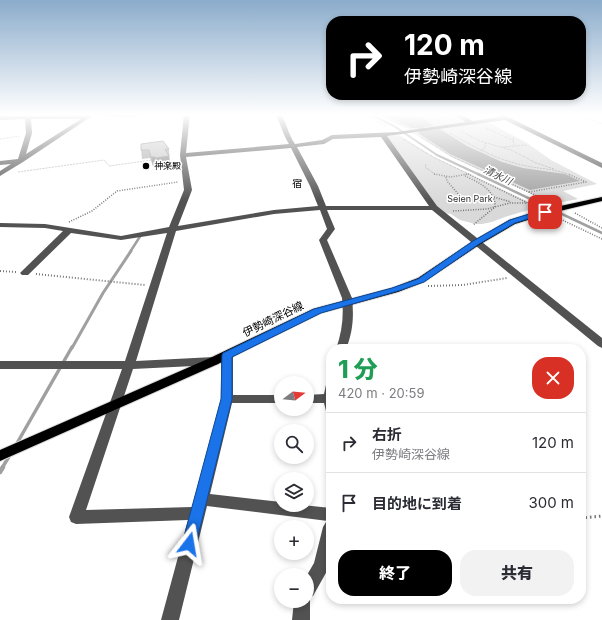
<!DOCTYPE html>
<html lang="ja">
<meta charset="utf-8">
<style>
:root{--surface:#fff;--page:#f2f2f3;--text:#2b2b33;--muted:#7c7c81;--line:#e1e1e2;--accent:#000}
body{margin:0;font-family:Inter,"Noto Sans JP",sans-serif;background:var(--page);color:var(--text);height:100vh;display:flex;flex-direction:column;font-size:15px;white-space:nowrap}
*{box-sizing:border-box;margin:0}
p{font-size:13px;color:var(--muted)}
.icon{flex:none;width:22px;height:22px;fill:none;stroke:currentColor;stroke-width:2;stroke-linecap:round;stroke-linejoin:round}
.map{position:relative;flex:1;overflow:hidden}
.sheet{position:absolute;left:326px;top:344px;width:260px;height:260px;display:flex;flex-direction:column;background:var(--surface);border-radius:16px;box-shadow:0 2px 6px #0003}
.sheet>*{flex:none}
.banner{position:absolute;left:326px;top:16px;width:260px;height:84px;border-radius:16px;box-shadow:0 2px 6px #0003;background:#000;color:#fff;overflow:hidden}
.needle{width:26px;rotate:74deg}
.buttons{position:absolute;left:274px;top:376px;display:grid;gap:8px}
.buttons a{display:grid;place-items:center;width:40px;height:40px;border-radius:50%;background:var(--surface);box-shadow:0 2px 6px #0003;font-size:20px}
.pin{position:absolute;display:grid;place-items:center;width:34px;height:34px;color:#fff;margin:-17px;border-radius:8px;box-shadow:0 2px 6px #0006}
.me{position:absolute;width:44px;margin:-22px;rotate:14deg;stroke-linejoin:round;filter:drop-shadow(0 0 3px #0008)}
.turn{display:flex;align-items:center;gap:14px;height:84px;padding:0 12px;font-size:18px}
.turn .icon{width:52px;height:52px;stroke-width:2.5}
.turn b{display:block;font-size:28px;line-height:34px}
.round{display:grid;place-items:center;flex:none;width:42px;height:42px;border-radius:16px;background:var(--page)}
.headline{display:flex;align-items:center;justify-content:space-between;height:68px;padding:0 12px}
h1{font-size:24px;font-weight:800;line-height:30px;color:#1e9e55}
.cta{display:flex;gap:8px;margin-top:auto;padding:8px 12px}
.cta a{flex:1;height:46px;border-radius:16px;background:var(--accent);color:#fff;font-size:16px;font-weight:800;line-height:46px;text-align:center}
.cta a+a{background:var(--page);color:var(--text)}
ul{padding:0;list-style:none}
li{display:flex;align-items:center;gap:12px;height:60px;padding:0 12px;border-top:1px solid var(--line)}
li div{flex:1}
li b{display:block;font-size:15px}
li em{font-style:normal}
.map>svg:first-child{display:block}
.green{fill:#d9d9d9}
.water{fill:#a0a0a0}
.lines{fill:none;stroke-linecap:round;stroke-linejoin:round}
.stream-far4{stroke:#a0a0a0;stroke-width:2}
.stream-far3{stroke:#a0a0a0;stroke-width:2.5}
.stream-far2{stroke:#a0a0a0;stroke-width:3}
.stream-far1{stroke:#a0a0a0;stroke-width:3.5}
.stream{stroke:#a0a0a0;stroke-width:4.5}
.major-casing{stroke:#dbdbdb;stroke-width:2}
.path-far3{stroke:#747474;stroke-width:1;stroke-dasharray:0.5 1;stroke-linecap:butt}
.path-far2{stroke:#747474;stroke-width:1.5;stroke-dasharray:1 1.5;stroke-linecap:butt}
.path-far1{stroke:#747474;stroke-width:2;stroke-dasharray:1 2;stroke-linecap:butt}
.path{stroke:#747474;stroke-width:3;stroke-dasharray:1.5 3;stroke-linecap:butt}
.minor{fill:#525252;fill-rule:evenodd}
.major{fill:#000;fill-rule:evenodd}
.wall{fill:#a7a7a7}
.shaded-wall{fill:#888}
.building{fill:#c2c2c2;stroke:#888}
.route{fill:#1a73e8;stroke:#114b97}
.poi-dot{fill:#000;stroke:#fff;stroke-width:1.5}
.labels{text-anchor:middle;stroke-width:3;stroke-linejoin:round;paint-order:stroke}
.far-poi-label{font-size:9px;fill:#000;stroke:#fff;text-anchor:start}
.far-park-label{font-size:9px;fill:#303030;stroke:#fff}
.far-water-label{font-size:10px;font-style:italic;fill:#414141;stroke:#fff}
.far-neighbourhood-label{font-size:10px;fill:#000;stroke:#fff}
.street-label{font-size:11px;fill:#000;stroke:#fff}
</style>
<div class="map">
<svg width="602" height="620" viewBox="0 0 602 620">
<rect width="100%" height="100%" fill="#fff"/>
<g class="green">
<polygon points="376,114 454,114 467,122 410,130"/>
<polygon points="486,121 527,143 551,160 597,184 563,191 578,199 553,204 453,158 413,133"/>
<polygon points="399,135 434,157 539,207 505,217 492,222 482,224 475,224 460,220 451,214 444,213 437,207 387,136"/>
</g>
<polygon class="water" points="382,114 418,114 434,126 424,127 428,130 440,129 467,146 502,162 523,168 565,174 580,181 530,190 450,154 418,133 421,131 417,128 411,128"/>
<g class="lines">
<polyline class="stream-far4" points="369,114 394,126 437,155 480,175"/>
<g class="stream-far3">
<polyline points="478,174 602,233"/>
<polyline points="130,252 141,235"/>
</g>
<polyline class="stream-far2" points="72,348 103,293 131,251"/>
<g class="stream-far1">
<polyline points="16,445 72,347"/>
<polyline points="2,468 10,455"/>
</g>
<polyline class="stream" points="0,472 3,467"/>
<defs>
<polygon id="major" points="602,197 602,201 547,214 515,224 479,245 424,282 398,292 321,313 218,364 0,461 0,450 210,358 313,309 392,288 418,278 473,241 509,220 542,210"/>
</defs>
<use href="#major" class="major-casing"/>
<g class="path-far3">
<polyline points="363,114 388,127"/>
<polyline points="379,114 403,126"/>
<polyline points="423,114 433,122"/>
<polyline points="578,114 602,124"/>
<polyline points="517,116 530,114"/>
<polyline points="439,122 440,118 444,114"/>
<polyline points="486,128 514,141"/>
<polyline points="461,131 480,141 511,150 536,163 554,169"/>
<path d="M 450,133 C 472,146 494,158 518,164 C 535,169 554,168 570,175"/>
<polyline points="421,137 451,156 492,175"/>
<polyline points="513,138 514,145"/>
<polyline points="0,139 20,136"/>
<polyline points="403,139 435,158 471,175"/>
<polyline points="503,147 527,145"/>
<polyline points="481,151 484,149 486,143"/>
<polyline points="426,164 425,167 436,175"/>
<polyline points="18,172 104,160 109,166 152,160"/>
<polyline points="465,175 469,174"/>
</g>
<g class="path-far2">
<polyline points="434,174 451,177 468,174"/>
<polyline points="468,174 536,207"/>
<polyline points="490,174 552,203"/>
<path d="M 465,176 C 478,182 496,190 495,207 L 473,225"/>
<polyline points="446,177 447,181 466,203"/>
<polyline points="529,192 586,182 568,174"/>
<polyline points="494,197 511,202"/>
<polyline points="453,211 487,209 510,203 527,203"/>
<polyline points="575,213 602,228"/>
<polyline points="556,217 602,239"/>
<polyline points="69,222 92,211 117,191 178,182"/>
</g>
<g class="path-far1">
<polyline points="0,271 16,272"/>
<polyline points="36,274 145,285"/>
<polyline points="428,286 463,285 507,278"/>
</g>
<polyline class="path" points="581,518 602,516"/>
<g class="minor">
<path d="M 25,114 L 31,114 L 31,116 L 95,114 L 23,162 L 0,176 L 0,171 L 11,164 L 0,165 L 0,161 L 18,159 L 26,133 L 25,119 L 0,120 L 0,116 L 25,116 ZM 31,119 L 81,119 L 26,154 L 32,133 Z"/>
<polygon points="98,114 149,114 130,117 101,116"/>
<path d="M 184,114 L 190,114 L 186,153 L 289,144 C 283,135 281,124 275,114 L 281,114 C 287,124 288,134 295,144 L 322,140 L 332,135 L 397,132 L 466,122 L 453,114 L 460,114 L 473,121 L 500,117 L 498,114 L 502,114 L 602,163 L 602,168 L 600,167 L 505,120 L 387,136 L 437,206 L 602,338 L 602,348 L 598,346 L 432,210 L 327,210 L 335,229 L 327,240 L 352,298 C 354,316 353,332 346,349 L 336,349 C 342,332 344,316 342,298 L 319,240 L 327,229 L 320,210 L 274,214 L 176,231 L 136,361 L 214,357 L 218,358 L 220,361 L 218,364 L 214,365 L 133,369 L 86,510 L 192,507 L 221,399 L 221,355 L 223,352 L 231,352 L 233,355 L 233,395 L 281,395 L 281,403 L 232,403 L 210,494 L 281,502 L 281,505 L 302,505 L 331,508 L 331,558 L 327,571 L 313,596 L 309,597 L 310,601 L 310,620 L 292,620 L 294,601 L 307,601 L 307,575 L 314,563 L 323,527 L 326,522 L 328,521 L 207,506 L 179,620 L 161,620 L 188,520 L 76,524 L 71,522 L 69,517 L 122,369 L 0,369 L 0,361 L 125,361 L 167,233 L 121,240 L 71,233 L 28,275 L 22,275 L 20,273 L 22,271 L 63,231 L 45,228 L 0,227 L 0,223 L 45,224 L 121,236 L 169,227 L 184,190 L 180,155 ZM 381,137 L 429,206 L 326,206 L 318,186 L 297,147 L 324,144 L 333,139 ZM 291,148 L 310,186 L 318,206 L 274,210 L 178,226 L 192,190 L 186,157 Z"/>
<polygon points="331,379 331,417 327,415 324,403 307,403 307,395 324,394 327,380"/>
</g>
<use href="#major" class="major"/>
</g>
<polygon class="wall" points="169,149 170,165 158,167 157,165 153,166 150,158 142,159 141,150"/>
<g class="shaded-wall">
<polygon points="169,156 170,165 158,167 156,158"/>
<polygon points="151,157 155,157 157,165 153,166"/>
</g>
<polygon class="building" points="163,141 169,149 165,149 169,156 156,158 155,157 151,157 149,150 141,150 141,144"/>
<linearGradient id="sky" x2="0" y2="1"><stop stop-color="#8baccb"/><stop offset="0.57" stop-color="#fff"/><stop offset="1" stop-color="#fff" stop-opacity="0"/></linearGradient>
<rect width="602" height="201" fill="url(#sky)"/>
<polygon class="route" points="545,209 547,210 547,213 515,223 479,244 424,282 398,291 321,313 232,357 232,399 196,544 194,548 189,550 184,548 182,544 221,399 222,355 223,353 314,309 392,288 418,279 473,241 510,220"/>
<circle class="poi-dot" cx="146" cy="166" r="4"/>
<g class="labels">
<g class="far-poi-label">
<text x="154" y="169">神楽殿</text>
</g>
<g class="far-park-label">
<text x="470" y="202">Seien Park</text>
</g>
<g class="far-water-label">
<text transform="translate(498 175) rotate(26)" y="4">清水川</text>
</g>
<g class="far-neighbourhood-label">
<text x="297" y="187">宿</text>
</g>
<g class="street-label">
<text transform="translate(273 319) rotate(-26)" y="4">伊勢崎深谷線</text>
</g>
</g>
</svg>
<div class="buttons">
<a><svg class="needle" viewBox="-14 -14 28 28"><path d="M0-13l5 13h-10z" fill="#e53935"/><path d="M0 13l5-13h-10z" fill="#7c7c81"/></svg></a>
<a><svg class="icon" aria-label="search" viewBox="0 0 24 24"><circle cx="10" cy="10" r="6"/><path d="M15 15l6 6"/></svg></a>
<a><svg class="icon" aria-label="layers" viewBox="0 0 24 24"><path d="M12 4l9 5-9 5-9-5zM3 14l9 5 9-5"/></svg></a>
<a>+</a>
<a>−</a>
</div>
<div class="pin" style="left:545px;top:212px;background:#d93025"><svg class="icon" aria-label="arrive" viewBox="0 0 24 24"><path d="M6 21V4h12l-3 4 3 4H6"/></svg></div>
<svg class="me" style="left:189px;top:544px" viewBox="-20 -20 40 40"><path d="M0-17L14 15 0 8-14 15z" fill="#1a73e8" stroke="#fff" stroke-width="4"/></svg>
<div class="banner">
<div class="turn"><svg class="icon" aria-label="right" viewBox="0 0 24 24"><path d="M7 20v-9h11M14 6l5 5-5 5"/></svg><div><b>120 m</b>伊勢崎深谷線</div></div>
</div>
<section class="sheet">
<div class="headline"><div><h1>1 分</h1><p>420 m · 20:59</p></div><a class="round" style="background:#d93025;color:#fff"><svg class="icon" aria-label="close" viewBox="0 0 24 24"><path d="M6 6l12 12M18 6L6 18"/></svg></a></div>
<ul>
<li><svg class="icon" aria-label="right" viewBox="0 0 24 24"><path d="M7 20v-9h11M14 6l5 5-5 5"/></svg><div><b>右折</b><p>伊勢崎深谷線</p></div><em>120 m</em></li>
<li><svg class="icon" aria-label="arrive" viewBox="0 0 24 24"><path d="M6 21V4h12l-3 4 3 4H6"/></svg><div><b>目的地に到着</b></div><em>300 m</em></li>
</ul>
<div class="cta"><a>終了</a><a>共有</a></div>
</section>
</div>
